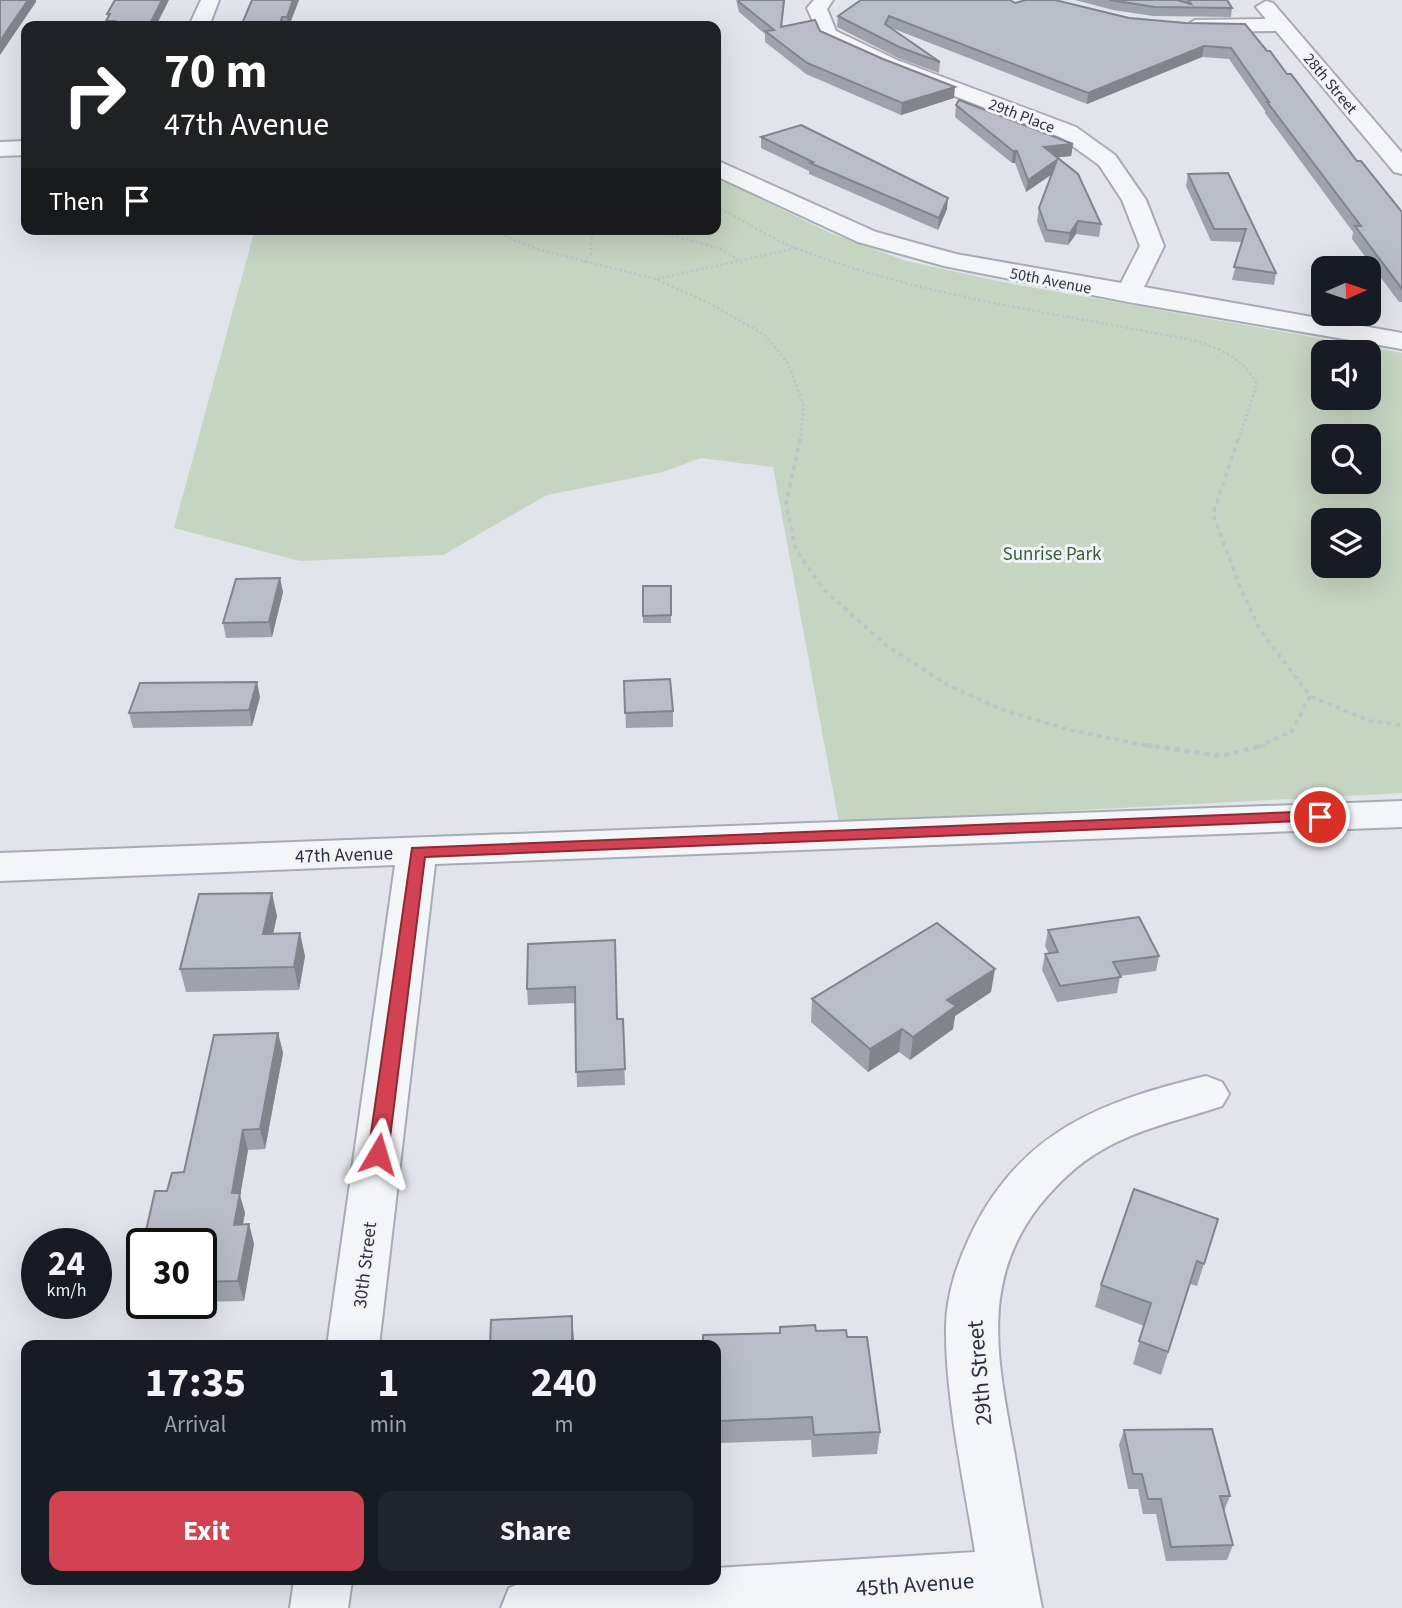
<!DOCTYPE html>
<style>
:root{--surface:#171b24;--page:#20242c;--text:#f1f3f6;--muted:#9ea1a6;--accent:#d34252}
body{margin:0;font-family:"Source Sans 3",sans-serif;background:var(--page);color:var(--text);height:100vh;display:flex;flex-direction:column;font-size:26px;white-space:nowrap}
*{box-sizing:border-box;margin:0}
p{font-size:23px;color:var(--muted)}
.icon{flex:none;width:38px;height:38px;fill:none;stroke:currentColor;stroke-width:2;stroke-linecap:round;stroke-linejoin:round}
.map{position:relative;flex:1;overflow:hidden}
.details{position:absolute;left:21px;top:1340px;width:700px;height:245px;display:flex;flex-direction:column;background:var(--surface);border-radius:14px;box-shadow:0 7px 28px #0002}
.details>*{flex:none}
.guide{position:absolute;left:21px;top:21px;width:700px;height:214px;border-radius:14px;box-shadow:0 7px 28px #0002;background:#202124;color:#fff;overflow:hidden}
.needle{width:46px;rotate:87deg}
.controls{position:absolute;left:1311px;top:256px;display:grid;gap:14px}
.controls a{display:grid;place-items:center;width:70px;height:70px;border-radius:14px;background:var(--surface);box-shadow:0 7px 28px #0002;font-size:35px}
.speed{position:absolute;left:21px;top:1228px;display:flex;gap:14px;font-size:35px;font-weight:700;text-align:center}
.speed>*{display:grid;place-content:center;width:91px;height:91px;border-radius:50%;background:var(--surface);box-shadow:0 7px 28px #0002;line-height:1}
.speed small{font-size:18px;font-weight:400}
.speed .limit{border:4px solid #111;border-radius:10px;background:#fff;color:#111}
.pin{position:absolute;display:grid;place-items:center;width:60px;height:60px;color:#fff;margin:-30px;border:4px solid #fff;border-radius:50%;box-shadow:0 2px 7px #0007}
.me{position:absolute;width:77px;margin:-38px;rotate:7deg;stroke-linejoin:round;filter:drop-shadow(0 0 5px #0008)}
.turn{display:flex;align-items:center;gap:24px;height:147px;padding:0 28px;font-size:32px}
.turn .icon{width:91px;height:91px;stroke-width:2.5}
.turn b{display:block;font-size:49px;line-height:60px}
.then{display:flex;align-items:center;height:66px;padding:0 28px;background:#0003;gap:14px;font-size:26px}
.eta{display:flex;justify-content:space-evenly;align-items:center;height:119px;text-align:center}
.eta b{font-size:42px;font-weight:700;line-height:49px}
.action{display:flex;gap:14px;margin-top:auto;padding:14px 28px}
.action a{flex:1;height:80px;border-radius:14px;background:var(--accent);color:#fff;font-size:28px;font-weight:700;line-height:80px;text-align:center}
.action a+a{background:var(--page);color:var(--text)}
.map>svg:first-child{display:block}
.green{fill:#c6d4c2;fill-rule:evenodd}
.lines{fill:none;stroke-linecap:round;stroke-linejoin:round}
.minor-casing{stroke:#a6abb4;stroke-width:4}
.path-far2{stroke:#bfc2c9;stroke-width:2.5;stroke-dasharray:2.5 2.5;stroke-linecap:butt}
.path-far1{stroke:#bfc2c9;stroke-width:3.5;stroke-dasharray:4.5 4.5;stroke-linecap:butt}
.path{stroke:#bfc2c9;stroke-width:4.5;stroke-dasharray:5 5;stroke-linecap:butt}
.minor{fill:#f4f5f8;fill-rule:evenodd}
.wall{fill:#9ea3ab}
.shaded-wall{fill:#81848b}
.building{fill:#b8bdc7;stroke:#81848b;stroke-width:2}
.route{fill:#d34252;stroke:#892b35;stroke-width:2}
.labels{text-anchor:middle;stroke-width:6;stroke-linejoin:round;paint-order:stroke}
.far-street-label{font-size:16px;fill:#293142;stroke:#f1f3f7}
.park-label{font-size:19px;fill:#3b5f35;stroke:#f1f3f7}
.street-label{font-size:19px;fill:#293142;stroke:#f1f3f7}
.near-street-label{font-size:23px;fill:#293142;stroke:#f1f3f7}
</style>
<div class="map">
<svg width="1402" height="1608" viewBox="0 0 1402 1608">
<rect width="100%" height="100%" fill="#e1e4ea"/>
<path class="green" d="M 716,177 L 828,232 L 906,261 L 1002,282 L 1402,353 L 1402,793 L 839,823 L 773,467 L 701,458 L 663,472 L 547,495 L 443,555 L 300,561 L 174,528 L 255,229 L 716,229 ZM 1323,352 L 1368,352 L 1368,397 L 1323,397 ZM 1323,436 L 1368,436 L 1368,481 L 1323,481 ZM 1323,520 L 1368,520 L 1368,565 L 1323,565 Z"/>
<g class="lines">
<defs>
<g id="minor">
<polygon points="201,0 219,0 209,26 189,26"/>
<polygon points="814,0 833,0 827,9 836,31 897,60 1076,127 1115,155 1146,200 1164,246 1144,287 1402,333 1402,349 1128,302 944,266 858,242 716,176 716,160 876,232 956,254 1121,283 1140,246 1122,200 1099,165 1060,137 883,68 821,39 807,8"/>
<polygon points="1266,1 1273,3 1402,153 1402,174 1394,172 1276,31 1195,32 1185,26 1195,20 1266,19 1256,7"/>
<polygon points="26,141 26,155 0,156 0,142"/>
<polygon points="1402,801 1402,827 435,864 379,1346 327,1346 395,865 0,881 0,853"/>
<path d="M 1206,1076 L 1222,1082 L 1229,1094 L 1222,1106 C 1181,1120 1140,1128 1102,1150 C 1077,1164 1057,1184 1039,1206 C 978,1284 999,1367 1015,1456 C 1024,1507 1032,1558 1042,1608 L 501,1608 L 509,1588 L 528,1580 L 716,1580 L 716,1568 L 975,1552 C 964,1482 945,1396 946,1326 C 947,1291 958,1261 973,1230 C 1023,1130 1103,1101 1206,1076 Z"/>
<polygon points="294,1580 352,1580 348,1608 290,1608"/>
</g>
</defs>
<use href="#minor" class="minor-casing"/>
<g class="path-far2">
<path d="M 716,206 C 744,221 771,239 801,250 C 929,299 1067,314 1200,342 C 1225,351 1244,360 1257,384 L 1238,441"/>
<polyline points="497,229 507,237 540,250 656,279 709,303 765,335 788,363 804,406 800,441"/>
<polyline points="678,229 671,235 721,249 742,262"/>
<polyline points="584,263 591,254 592,231 671,235"/>
<polyline points="657,279 797,248"/>
</g>
<g class="path-far1">
<polyline points="800,439 786,504 796,550 824,590 886,645 946,684 1005,711 1070,730 1153,747"/>
<polyline points="1238,439 1213,514 1240,587 1260,630 1310,696 1370,721 1402,725"/>
<polyline points="1258,747 1292,731 1310,696"/>
</g>
<polyline class="path" points="1145,745 1221,756 1265,745"/>
<use href="#minor" class="minor"/>
</g>
<g class="wall">
<polygon points="252,0 299,0 289,26 241,26"/>
<polygon points="736,0 785,0 782,27 820,31 954,98 901,115 806,74 765,42 765,34 739,12"/>
<polygon points="1075,0 1177,0 1181,1 1180,0 1227,0 1232,8 1231,17 1153,16 1113,10"/>
<polygon points="1015,3 1267,51 1287,74 1357,161 1402,212 1402,302 1399,302 1352,239 1353,232 1265,113 1265,111 1229,59 1202,57 1087,104 889,27 940,62 939,73 898,58 837,27 838,16"/>
<polygon points="107,14 156,26 107,26 106,21 108,17"/>
<polygon points="956,105 1073,144 1071,156 1056,157 1101,224 1099,237 1076,234 1068,245 1045,242 1037,221 1039,208 1051,175 1026,192 1015,163 1012,163 955,117"/>
<polygon points="761,137 947,209 938,230 809,174 809,171 761,148"/>
<polygon points="1228,173 1276,273 1274,285 1232,280 1242,242 1211,241 1186,186 1188,174"/>
<rect x="643" y="586" width="28" height="37"/>
<polygon points="283,592 272,637 226,638 223,623"/>
<polygon points="624,681 673,711 673,727 626,728"/>
<polygon points="260,697 252,726 133,728 129,713"/>
<polygon points="277,916 273,934 305,956 299,990 186,992 180,969"/>
<polygon points="1048,930 1159,956 1156,971 1120,976 1117,993 1057,1002 1042,970 1045,954 1049,954 1045,946"/>
<polygon points="528,944 617,1019 623,1019 625,1085 577,1087 575,1003 528,1005 527,989"/>
<polygon points="991,992 955,1016 953,1029 910,1060 899,1052 868,1072 811,1022 812,999"/>
<polygon points="278,1033 283,1053 265,1149 248,1150 240,1196 245,1213 243,1224 249,1224 254,1244 244,1301 201,1302 201,1244 184,1172"/>
<polygon points="1218,1219 1197,1286 1190,1284 1161,1375 1133,1364 1144,1326 1095,1307 1101,1285"/>
<polygon points="780,1327 816,1331 847,1337 880,1432 877,1454 812,1457 811,1440 720,1443 719,1428 716,1428 716,1346 779,1333"/>
<polygon points="1124,1430 1230,1496 1224,1511 1233,1545 1227,1560 1166,1561 1156,1514 1143,1514 1138,1489 1128,1489 1119,1445"/>
</g>
<g class="shaded-wall">
<polygon points="28,0 36,0 36,2 0,55 0,41"/>
<polygon points="162,0 169,0 156,26 149,26"/>
<polygon points="293,0 299,0 289,26 287,17"/>
<polygon points="282,17 283,26 279,26"/>
<polygon points="1204,46 1202,57 1087,104 1088,93"/>
<polygon points="955,87 954,98 901,115 902,103"/>
<polygon points="1073,144 1071,156 1042,159 1044,147"/>
<polygon points="1013,151 1017,151 1015,163 1012,163"/>
<polygon points="1057,160 1055,172 1026,192 1028,180"/>
<polygon points="948,198 947,209 938,230 939,218"/>
<polygon points="1078,221 1076,234 1068,245 1070,233"/>
<polygon points="280,578 283,592 272,637 269,622"/>
<polygon points="257,682 260,697 252,726 249,710"/>
<polygon points="272,893 277,916 268,957 263,934"/>
<polygon points="300,933 305,956 299,990 294,967"/>
<polygon points="995,969 991,992 955,1016 953,1029 910,1060 913,1037 947,1000"/>
<polygon points="902,1029 899,1052 868,1072 870,1049"/>
<polygon points="278,1033 283,1053 265,1149 260,1129"/>
<polygon points="243,1130 248,1150 240,1196 245,1213 239,1244 234,1225 232,1193"/>
<polygon points="249,1224 254,1244 244,1301 238,1281"/>
<polygon points="572,1316 574,1339 574,1346 572,1346"/>
</g>
<g class="building">
<polygon points="0,0 28,0 0,41"/>
<polygon points="115,0 162,0 149,26 112,26 115,21 106,21 110,14 107,14"/>
<polygon points="252,0 293,0 287,17 282,17 279,26 241,26"/>
<polygon points="739,0 784,0 781,27 815,20 820,31 883,59 955,87 902,103 807,63 765,31 774,30 739,2"/>
<polygon points="861,0 1010,0 1015,3 1026,0 1055,0 1129,18 1186,23 1245,24 1267,51 1270,51 1287,74 1291,74 1357,161 1361,161 1402,212 1402,289 1355,226 1361,226 1267,102 1269,102 1231,48 1204,46 1088,93 889,16 885,24 940,62 899,47 838,16"/>
<polygon points="1110,0 1177,0 1191,4 1188,0 1227,0 1232,8 1155,7"/>
<polygon points="959,100 1073,144 1044,147 1078,174 1101,224 1078,221 1070,233 1047,230 1039,208 1057,160 1028,180 1017,151 1013,151 956,105"/>
<polygon points="801,125 948,198 939,218 810,163 813,162 761,137"/>
<polygon points="1228,173 1276,273 1234,267 1246,229 1214,229 1188,174"/>
<polygon points="280,578 269,622 223,623 236,579"/>
<polygon points="643,586 671,586 671,615 643,616"/>
<polygon points="670,679 673,711 625,713 624,681"/>
<polygon points="257,682 249,710 129,713 140,683"/>
<polygon points="272,893 263,934 300,933 294,967 180,969 199,894"/>
<polygon points="1139,917 1159,956 1113,962 1121,977 1060,986 1045,954 1058,952 1048,930"/>
<polygon points="937,923 995,969 947,1000 956,1006 913,1037 902,1029 870,1049 812,999"/>
<polygon points="615,940 617,1019 623,1019 625,1069 576,1072 575,987 527,989 528,944"/>
<polygon points="278,1033 260,1129 243,1130 232,1193 240,1193 234,1225 249,1224 238,1281 201,1282 201,1244 143,1244 155,1191 167,1191 172,1173 184,1172 214,1035"/>
<polygon points="1134,1189 1218,1219 1204,1264 1197,1261 1168,1352 1139,1341 1151,1303 1101,1285"/>
<polygon points="142,1248 142,1260 139,1260"/>
<polygon points="572,1316 572,1346 490,1346 491,1320"/>
<polygon points="815,1325 816,1331 846,1330 847,1337 867,1337 880,1432 814,1435 812,1417 720,1421 719,1406 716,1406 716,1346 703,1346 703,1335 780,1333 780,1327"/>
<polygon points="1212,1429 1230,1496 1220,1496 1233,1545 1171,1547 1161,1499 1148,1499 1142,1474 1133,1474 1124,1430"/>
</g>
<polygon class="route" points="1320,811 1326,813 1328,817 1326,820 425,857 388,1154 385,1159 378,1161 371,1159 368,1154 412,848"/>
<g class="labels">
<g class="far-street-label">
<text transform="translate(1331 83) rotate(50)" y="6">28th Street</text>
<text transform="translate(1022 115) rotate(21)" y="6">29th Place</text>
<text transform="translate(1051 280) rotate(11)" y="6">50th Avenue</text>
</g>
<g class="park-label">
<text x="1052" y="560">Sunrise Park</text>
</g>
<g class="street-label">
<text transform="translate(344 854) rotate(-2)" y="7">47th Avenue</text>
<text transform="translate(364 1265) rotate(-83)" y="7">30th Street</text>
</g>
<g class="near-street-label">
<text transform="translate(979 1373) rotate(-95)" y="8">29th Street</text>
<text transform="translate(915 1584) rotate(-4)" y="8">45th Avenue</text>
</g>
</g>
</svg>
<div class="controls">
<a><svg class="needle" viewBox="-14 -14 28 28"><path d="M0-13l5 13h-10z" fill="#e53935"/><path d="M0 13l5-13h-10z" fill="#9ea1a6"/></svg></a>
<a><svg class="icon" aria-label="sound" viewBox="0 0 24 24"><path d="M4 9h4l5-4v14l-5-4H4zM17 9q2 3 0 6"/></svg></a>
<a><svg class="icon" aria-label="search" viewBox="0 0 24 24"><circle cx="10" cy="10" r="6"/><path d="M15 15l6 6"/></svg></a>
<a><svg class="icon" aria-label="layers" viewBox="0 0 24 24"><path d="M12 4l9 5-9 5-9-5zM3 14l9 5 9-5"/></svg></a>
</div>
<div class="speed"><div>24<small>km/h</small></div><div class="limit">30</div></div>
<div class="pin" style="left:1320px;top:817px;background:#d93025"><svg class="icon" aria-label="arrive" viewBox="0 0 24 24"><path d="M6 21V4h12l-3 4 3 4H6"/></svg></div>
<svg class="me" style="left:378px;top:1154px" viewBox="-20 -20 40 40"><path d="M0-17L14 15 0 8-14 15z" fill="#d34252" stroke="#fff" stroke-width="4"/></svg>
<div class="guide">
<div class="turn"><svg class="icon" aria-label="right" viewBox="0 0 24 24"><path d="M7 20v-9h11M14 6l5 5-5 5"/></svg><div><b>70 m</b>47th Avenue</div></div>
<div class="then">Then<svg class="icon" aria-label="arrive" viewBox="0 0 24 24"><path d="M6 21V4h12l-3 4 3 4H6"/></svg></div>
</div>
<section class="details">
<div class="eta">
<div><b>17:35</b><p>Arrival</p></div>
<div><b>1</b><p>min</p></div>
<div><b>240</b><p>m</p></div>
</div>
<div class="action"><a>Exit</a><a>Share</a></div>
</section>
</div>
